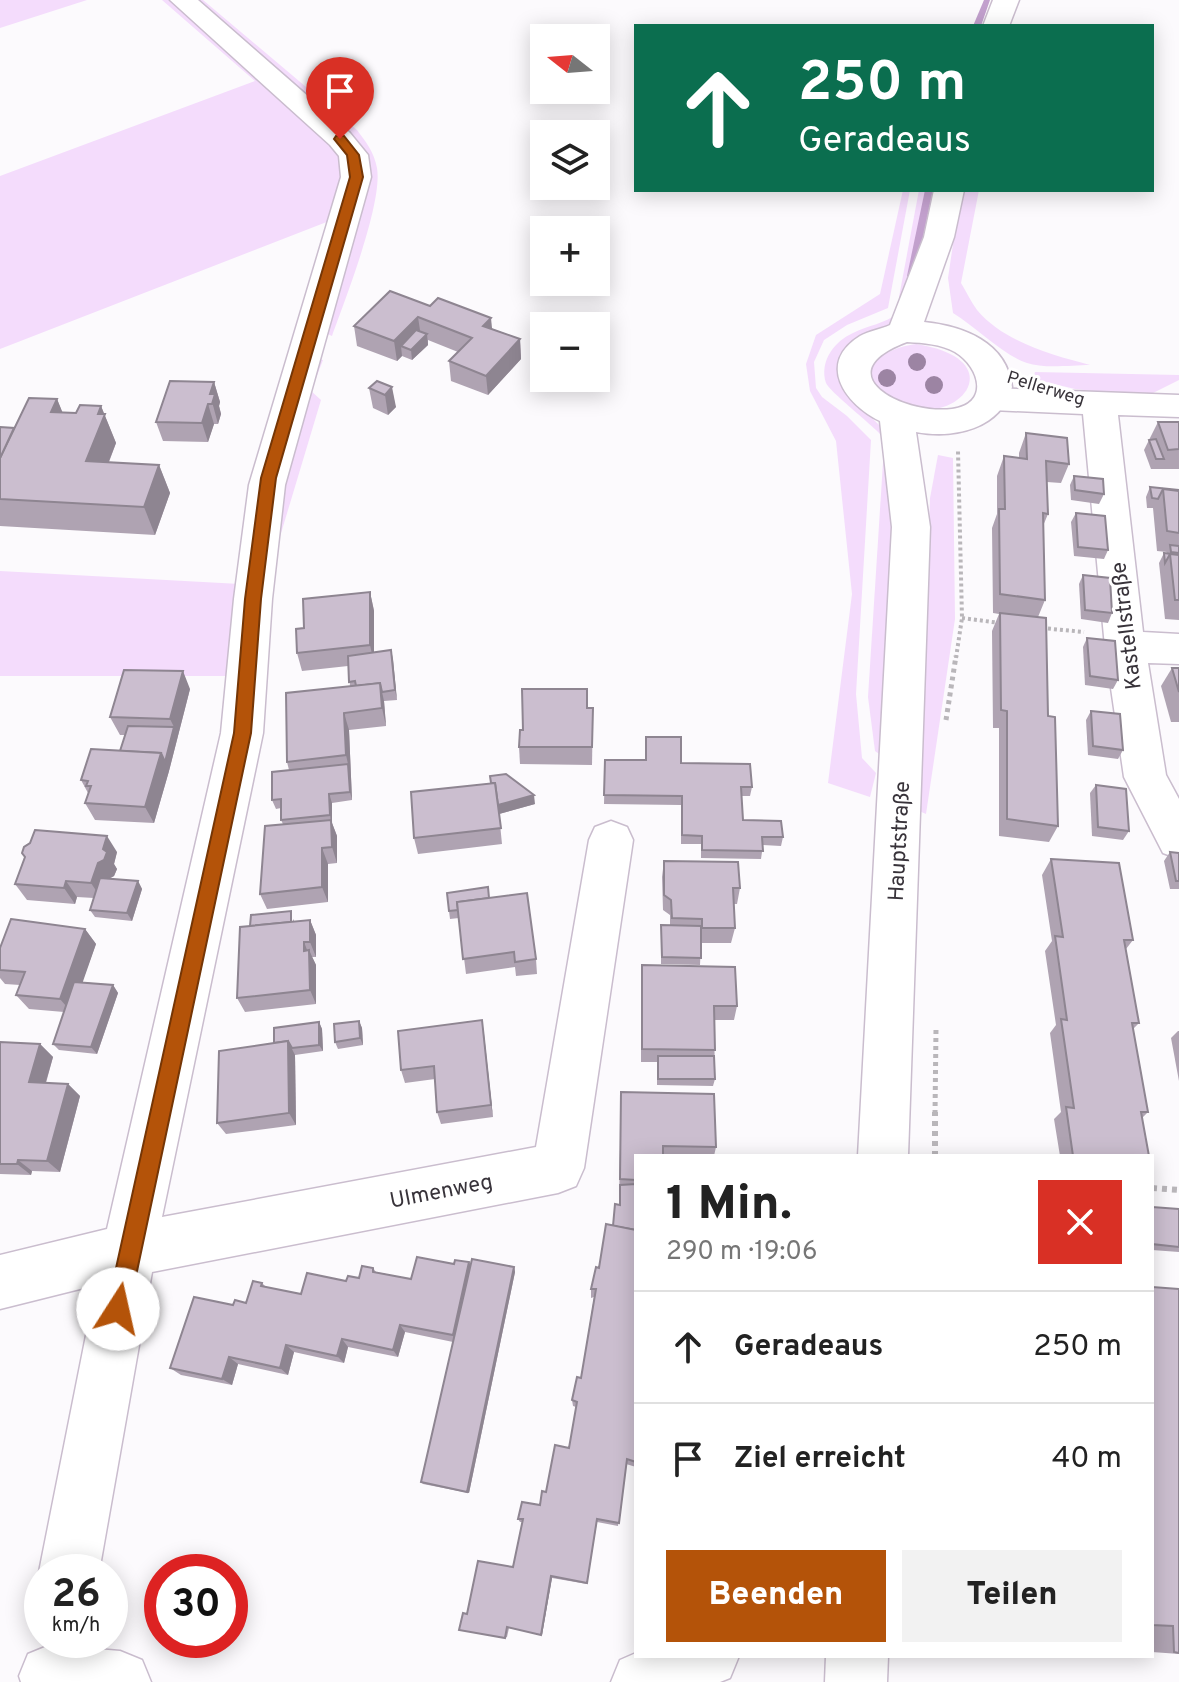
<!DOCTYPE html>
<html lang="de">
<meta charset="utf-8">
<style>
:root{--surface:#fff;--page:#f2f2f2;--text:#222;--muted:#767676;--line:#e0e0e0;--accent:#b45309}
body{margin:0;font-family:Overpass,sans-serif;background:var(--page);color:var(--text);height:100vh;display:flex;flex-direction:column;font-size:30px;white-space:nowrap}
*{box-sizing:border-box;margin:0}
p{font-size:26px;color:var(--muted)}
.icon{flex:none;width:44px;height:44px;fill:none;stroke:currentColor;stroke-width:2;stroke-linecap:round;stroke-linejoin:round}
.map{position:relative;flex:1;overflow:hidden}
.panel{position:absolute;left:634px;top:1154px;width:520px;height:504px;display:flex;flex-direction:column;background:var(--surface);border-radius:0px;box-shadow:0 4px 20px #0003}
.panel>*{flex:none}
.hud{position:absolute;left:634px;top:24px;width:520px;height:168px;border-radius:0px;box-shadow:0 4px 20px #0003;background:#0b6e4f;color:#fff;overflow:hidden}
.needle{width:52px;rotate:287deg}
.fabs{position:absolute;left:530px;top:24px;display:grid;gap:16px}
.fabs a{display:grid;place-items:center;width:80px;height:80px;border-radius:0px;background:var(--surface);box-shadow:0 4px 20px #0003;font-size:40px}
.speed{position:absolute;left:24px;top:1554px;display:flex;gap:16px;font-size:40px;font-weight:700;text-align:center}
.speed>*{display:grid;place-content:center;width:104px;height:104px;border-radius:50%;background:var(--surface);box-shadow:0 4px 20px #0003;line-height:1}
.speed small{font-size:20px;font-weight:400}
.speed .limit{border:12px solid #d22;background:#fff;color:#111}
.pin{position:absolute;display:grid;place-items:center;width:68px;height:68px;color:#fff;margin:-82px -34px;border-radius:50% 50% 50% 0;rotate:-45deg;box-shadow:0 0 8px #0007}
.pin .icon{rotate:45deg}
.me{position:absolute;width:88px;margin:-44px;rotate:10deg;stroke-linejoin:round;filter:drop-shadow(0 0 6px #0008)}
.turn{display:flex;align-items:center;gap:28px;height:168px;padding:0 32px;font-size:36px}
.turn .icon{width:104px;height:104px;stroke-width:2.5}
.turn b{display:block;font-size:56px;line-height:68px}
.round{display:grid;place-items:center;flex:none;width:84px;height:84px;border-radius:0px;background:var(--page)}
.overview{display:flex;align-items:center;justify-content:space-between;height:136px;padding:0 32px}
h1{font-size:48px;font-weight:800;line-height:60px}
.primary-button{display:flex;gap:16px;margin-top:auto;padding:16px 32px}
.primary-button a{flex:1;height:92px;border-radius:0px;background:var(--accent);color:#fff;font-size:32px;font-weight:800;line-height:92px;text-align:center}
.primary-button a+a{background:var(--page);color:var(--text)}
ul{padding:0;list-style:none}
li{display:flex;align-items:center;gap:24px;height:112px;padding:0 32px;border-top:2px solid var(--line)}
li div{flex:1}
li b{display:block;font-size:30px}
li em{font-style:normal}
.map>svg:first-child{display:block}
.green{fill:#f4dcfc}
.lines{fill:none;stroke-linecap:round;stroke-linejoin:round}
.stream{fill:#c2a0cd;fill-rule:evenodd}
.minor-casing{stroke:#cabdce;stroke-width:3}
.major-casing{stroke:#cabdce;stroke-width:3}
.path-far2{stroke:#b9b6ba;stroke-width:4;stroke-dasharray:3 3;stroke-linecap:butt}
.path-far1{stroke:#b9b6ba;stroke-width:5;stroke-dasharray:4 4;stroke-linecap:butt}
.path{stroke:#b9b6ba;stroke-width:6;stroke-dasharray:5 5;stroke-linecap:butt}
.minor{fill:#fff;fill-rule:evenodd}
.major{fill:#fff;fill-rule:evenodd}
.tree{fill:#9c84a3}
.wall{fill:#afa3b2}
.shaded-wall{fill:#8e8591}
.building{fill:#cbbecf;stroke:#8e8591;stroke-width:2}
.route{fill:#b45309;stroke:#753606;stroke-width:2}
.labels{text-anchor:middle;stroke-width:6;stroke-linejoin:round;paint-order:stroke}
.far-street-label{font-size:18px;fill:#38333a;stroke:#fff}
.street-label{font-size:22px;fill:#38333a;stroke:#fff}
</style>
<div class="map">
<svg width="1179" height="1682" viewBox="0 0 1179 1682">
<rect width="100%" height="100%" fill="#fcfafd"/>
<g class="green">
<polygon points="0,0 87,0 0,28"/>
<polygon points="162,0 171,0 345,157 337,218 0,349 0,176 255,81"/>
<path d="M 189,0 L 203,0 L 357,130 C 366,142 374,152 377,168 C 383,203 345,300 332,336 L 321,331 L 364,176 Z"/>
<polygon points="903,190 910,190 888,308 847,325 824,340 814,362 816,388 822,397 847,416 871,440 856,694 862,758 876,773 870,797 828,783 852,594 836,441 810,391 806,364 816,335 880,294"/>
<polygon points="919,190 935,190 915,277 901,306 899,297"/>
<path d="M 961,190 L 979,190 L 961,283 C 966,291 971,302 977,310 C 1004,342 1052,355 1090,365 C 1072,365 1044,369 1027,363 C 1003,355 977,328 953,313 L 948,278 Z"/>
<path d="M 898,313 L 851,397 L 887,433 L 880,434 C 871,424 829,391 826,383 C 819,361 835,341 853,333 C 869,325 884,324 898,313 Z"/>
<path d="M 916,344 C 1026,361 943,446 882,392 C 851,364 892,347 916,344 Z"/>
<polygon points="317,359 323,360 311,391 321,400 279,540 265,536"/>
<polygon points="1035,372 1179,375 1179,380 1145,397 1075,389 1033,379"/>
<polygon points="884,447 896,447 888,760 875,751 868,697"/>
<polygon points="938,455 953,458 955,619 926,814 919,811 930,498"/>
<polygon points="0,571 240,584 228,676 0,676"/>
</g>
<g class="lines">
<g class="stream">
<polygon points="984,0 990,0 981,26 973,26"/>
<polygon points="925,190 933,190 915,276 911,279 907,276"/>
</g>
<defs>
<g id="minor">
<polygon points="170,0 198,0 350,133 368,155 371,177 285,485 272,599 263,733 162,1217 536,1147 589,840 595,827 611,821 627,827 633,840 584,1168 576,1186 558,1193 152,1272 99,1572 42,1572 42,1579 39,1572 96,1285 0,1309 0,1255 107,1229 221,733 234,599 249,485 341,177 339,156 330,145"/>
<polygon points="992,388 1179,395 1179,417 1118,415 1143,632 1179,634 1179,664 1148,663 1166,775 1179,799 1179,859 1163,853 1124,777 1105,647 1083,414 992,410 980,407 975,399 980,391"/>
<polygon points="50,1645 120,1651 142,1660 151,1682 21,1682 19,1676 28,1654"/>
<polygon points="636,1653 636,1656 739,1656 730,1678 720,1682 611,1682 620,1660"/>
</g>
<g id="major">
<polygon points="993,0 1019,0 1009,26 983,26"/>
<path d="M 934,190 L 964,190 L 954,237 L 924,322 C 963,326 1007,342 1012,387 C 1001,429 954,439 916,432 L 930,527 L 908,1156 L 858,1156 L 892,527 L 880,421 C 845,404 816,363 860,336 C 869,331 881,329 890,325 L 924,237 ZM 907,342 C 924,343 940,344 955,352 C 980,367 990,404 952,409 C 902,415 824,373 907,342 Z"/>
<polygon points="826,1656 888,1656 887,1682 825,1682"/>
</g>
</defs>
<use href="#minor" class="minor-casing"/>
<use href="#major" class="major-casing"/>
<g class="path-far2">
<polyline points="962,618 1000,623"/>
<polyline points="1042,628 1084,632"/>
<polyline points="956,658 962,618 958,451"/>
</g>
<g class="path-far1">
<polyline points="946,720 956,656"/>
<polyline points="935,1114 936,1029"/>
</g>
<g class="path">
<polyline points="935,1156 935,1112"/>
<polyline points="1152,1188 1179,1190"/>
</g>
<use href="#minor" class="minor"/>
<use href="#major" class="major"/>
</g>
<g class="tree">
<circle cx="917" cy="362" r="9"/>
<circle cx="887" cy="378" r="9"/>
<circle cx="934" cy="385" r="9"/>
</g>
<g class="wall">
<polygon points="390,291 520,339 521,359 488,395 451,381 449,361 458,352 428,340 428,345 412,360 402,356 397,361 357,346 354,326"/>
<polygon points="377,381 396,407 388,415 373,408 369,388"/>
<polygon points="214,382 220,402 219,406 221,414 218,424 214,424 208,442 163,441 156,422"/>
<polygon points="57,399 62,412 76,413 101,406 116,443 109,462 159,465 170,493 155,535 0,526 0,427 14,428"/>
<polygon points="1158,422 1179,422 1179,469 1151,469 1144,450"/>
<polygon points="1026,433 1069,464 1061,483 1047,482 1048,514 1043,526 1045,600 1038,617 1058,826 1049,842 999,836 999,728 993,728 992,631 999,614 993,613 992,528 997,514 997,476 1004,456 1019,458 1019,453"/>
<polygon points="1074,476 1104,494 1099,504 1071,500 1070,485"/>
<polygon points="1150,487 1179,490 1179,620 1165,619 1159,563 1164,553 1166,553 1167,552 1157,551 1153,508 1147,508 1146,497"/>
<polygon points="1076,513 1108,550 1104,559 1074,556 1071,522"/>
<polygon points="1083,575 1112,613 1108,623 1081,619 1079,584"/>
<polygon points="370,592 374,611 374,652 391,650 397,700 384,701 386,726 349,730 352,800 332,803 332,823 337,836 337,863 328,864 328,902 267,909 260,894 283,824 281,820 281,808 276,809 272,800 289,770 287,762 350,686 348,666 302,671 297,653 304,628"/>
<polygon points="1087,638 1118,680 1113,689 1085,685 1083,647"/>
<polygon points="1172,668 1179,668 1179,722 1171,722 1161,686"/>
<polygon points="190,689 169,771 154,823 95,820 85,803 88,793 81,780 120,751 125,735 120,735 110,717"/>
<polygon points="587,708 593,708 592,765 520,764 519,747 523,730"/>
<polygon points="1091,711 1123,750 1118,759 1088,755 1086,720"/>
<polygon points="646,737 681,763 752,787 750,796 741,796 743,820 783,837 781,846 763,845 761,859 701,858 701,844 681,844 681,805 604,804 605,760 646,760"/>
<polygon points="1096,785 1129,831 1123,840 1092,836 1090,793"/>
<polygon points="411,792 535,804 499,814 502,844 418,854 414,838"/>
<polygon points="117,852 114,864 117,869 114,876 109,879 138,881 142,889 132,921 95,917 90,910 94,898 77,897 75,904 27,900 15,884 25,857 22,853"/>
<polygon points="1170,852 1179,853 1179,889 1170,889 1164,861"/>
<polygon points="1051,859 1133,940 1126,949 1139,1023 1133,1029 1148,1112 1142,1118 1149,1156 1060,1156 1054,1119 1061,1112 1050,1033 1056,1025 1045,951 1052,941 1042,875"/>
<polygon points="664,861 740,888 737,904 733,904 735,928 731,943 701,943 700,965 661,964 661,925 670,926 670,915 663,910 662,877"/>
<polygon points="489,898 536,959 537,974 516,976 515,967 466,974 459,918 450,919 449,911"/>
<polygon points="294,919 294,922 310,920 316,935 316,957 312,957 316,965 316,1004 245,1012 237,998"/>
<polygon points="85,929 96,944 82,982 113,985 118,993 97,1054 59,1050 53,1044 64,1012 29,1009 16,995 20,985 5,984 0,978 0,948"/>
<polygon points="642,965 737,1006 734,1020 714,1020 715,1079 713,1086 657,1085 657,1062 641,1062 641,980"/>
<polygon points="482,1020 493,1117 441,1124 437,1112 435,1079 405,1083 401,1070"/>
<polygon points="359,1021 362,1028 363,1045 338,1049 335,1042"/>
<polygon points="319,1022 322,1029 323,1051 295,1055 296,1125 226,1134 217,1123 274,1043"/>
<polygon points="1178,1031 1179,1031 1179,1081 1171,1038"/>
<polygon points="0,1042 40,1044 53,1057 46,1083 68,1084 80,1096 60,1172 32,1171 31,1175 0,1174"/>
<polygon points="621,1092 716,1147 714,1156 636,1156 636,1467 626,1464 618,1526 597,1522 587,1584 552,1578 542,1635 509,1628 507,1637 505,1638 466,1613 513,1567 522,1522 520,1522 518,1519 540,1505 569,1448 576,1407 573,1406 572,1400 581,1378 594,1297 591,1298 591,1289 619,1205"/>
<polygon points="1152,1207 1179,1209 1179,1252 1152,1250"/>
<polygon points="469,1262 471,1267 514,1267 515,1272 469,1493 423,1484 421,1482 453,1342 405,1332 398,1357 348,1347 344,1363 294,1352 288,1375 238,1364 232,1385 181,1375 170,1368 233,1305 246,1303 262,1283 266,1287 301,1294 359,1278 373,1268 376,1272 411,1279 454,1264"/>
<polygon points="1152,1287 1179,1289 1179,1654 1152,1652"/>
</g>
<g class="shaded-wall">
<polygon points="418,317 421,337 401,346 402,356 397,361 394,341"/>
<polygon points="491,318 493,338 483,326"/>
<polygon points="427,334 428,345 412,360 411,350"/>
<polygon points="520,339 521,359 488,395 486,376"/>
<polygon points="214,382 220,402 219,406 221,414 218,424 210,394"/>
<polygon points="392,387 396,407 388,415 385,395"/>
<polygon points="57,399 69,428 51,412"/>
<polygon points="208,404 214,424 208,442 202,423"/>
<polygon points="101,406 116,443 98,489 86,461 98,414"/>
<polygon points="159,465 170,493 155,535 144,507"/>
<polygon points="370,592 374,611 374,663 370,645"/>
<polygon points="391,650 393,659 397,700 395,690"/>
<polygon points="183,671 190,689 169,771 154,823 145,807 161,753 174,727 170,719"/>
<polygon points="380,683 384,701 386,726 382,708"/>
<polygon points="344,713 349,730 352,800 350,792 348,764 346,755"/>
<polygon points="329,794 332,803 332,823 337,836 337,863 332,847"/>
<polygon points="534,795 535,804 499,814 498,805"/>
<polygon points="107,836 117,852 114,864 117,869 114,876 108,879 101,898 91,883"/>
<polygon points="322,848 328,864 328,902 322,887"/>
<polygon points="66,881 77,897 75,904 64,888"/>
<polygon points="138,881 142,889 132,921 127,913"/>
<polygon points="310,920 316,935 316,957 310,942"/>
<polygon points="85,929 96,944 72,1013 60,999"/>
<polygon points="304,942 309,955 309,950 316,965 316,1004 310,990 304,951"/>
<polygon points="113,985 118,993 97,1054 91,1047"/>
<polygon points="482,1020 484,1034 493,1117 491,1105"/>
<polygon points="359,1021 362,1028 363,1045 360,1038"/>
<polygon points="319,1022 322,1029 323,1051 319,1045"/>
<polygon points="288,1041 295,1055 296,1125 289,1113"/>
<polygon points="40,1044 53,1057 42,1095 29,1082"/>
<polygon points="68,1084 80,1096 60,1172 47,1161"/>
<polygon points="18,1160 32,1171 31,1175 17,1164"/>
<polygon points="469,1262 472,1271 456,1342 453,1335"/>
<polygon points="514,1267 515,1272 469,1493 467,1492"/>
<polygon points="400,1325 405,1332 398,1357 393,1350"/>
<polygon points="342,1339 348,1347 344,1363 337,1356"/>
<polygon points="286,1345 294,1352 288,1375 280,1368"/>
<polygon points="229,1357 238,1364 232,1385 222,1379"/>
<polygon points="551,1576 552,1578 542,1635 541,1635"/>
</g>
<g class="building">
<polygon points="390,291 430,306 438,298 491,318 483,326 520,339 486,376 449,361 472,338 418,317 394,341 354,326"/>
<polygon points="416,330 427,334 411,350 401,346"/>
<polygon points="170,381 214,382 210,394 215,394 212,404 208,404 202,423 156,422"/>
<polygon points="377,381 392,387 385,395 369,388"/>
<polygon points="29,398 57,399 51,412 76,413 80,405 101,406 98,414 105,414 86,461 159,465 144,507 0,499 0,458"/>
<polygon points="1158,422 1179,422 1179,449 1168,450"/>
<polygon points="0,427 14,428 0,458"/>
<polygon points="1026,433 1067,438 1069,464 1046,461 1048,514 1043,513 1045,600 1000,594 999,509 1005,509 1004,456 1027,459"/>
<polygon points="1156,439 1164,459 1156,459 1149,440"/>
<polygon points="1074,476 1103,479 1104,494 1075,490"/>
<polygon points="1150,487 1179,490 1179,491 1163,489 1158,499 1152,498"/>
<polygon points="1163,489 1179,491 1179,533 1167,531"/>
<polygon points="1076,513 1105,516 1108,550 1078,547"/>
<polygon points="1170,545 1179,546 1179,553 1171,552"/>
<polygon points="1164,553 1179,555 1170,554 1165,563"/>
<polygon points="1170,554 1179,555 1179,600 1175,600"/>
<polygon points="1083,575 1110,578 1112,613 1085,610"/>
<polygon points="370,592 370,645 297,653 296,629 304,628 303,599"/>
<polygon points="1000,613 1046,618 1048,716 1055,717 1058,826 1007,819 1007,711 1001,710"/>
<polygon points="1087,638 1115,641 1118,680 1090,676"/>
<polygon points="391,650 395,690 382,692 380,683 356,686 355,681 349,682 348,656"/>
<polygon points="1172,668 1179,668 1179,692"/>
<polygon points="124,670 183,671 170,719 110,717"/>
<polygon points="380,683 382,708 344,713 346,755 287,762 286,693"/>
<polygon points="522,689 587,689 587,708 593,708 592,747 519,747 520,730 523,730"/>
<polygon points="1091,711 1120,714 1123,750 1093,746"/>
<polygon points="128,726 174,727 165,762 161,753 120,751"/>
<polygon points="646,737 681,737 681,763 750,764 752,787 741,787 743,820 781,821 783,837 762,837 763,851 702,850 702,836 682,835 682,796 604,795 605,760 646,760"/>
<polygon points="91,749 161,753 145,807 85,803 91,786 86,786 88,781 81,780"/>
<polygon points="348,764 350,792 329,794 330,815 281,820 281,799 272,800 272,772"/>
<polygon points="506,774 534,795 498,805 495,783 491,783 490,776"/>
<polygon points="495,783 501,828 414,838 411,792"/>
<polygon points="1096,785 1126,789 1129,831 1098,827"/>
<polygon points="331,820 332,847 322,848 322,887 260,894 265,826"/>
<polygon points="35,830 107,836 103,849 107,852 104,860 98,863 91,883 66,881 64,888 15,884 25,857 22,853 24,847 30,843"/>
<polygon points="1170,852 1179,853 1179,881 1176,881"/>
<polygon points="1051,859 1119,863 1133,940 1124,940 1139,1023 1132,1023 1148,1112 1141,1112 1149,1156 1073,1156 1066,1107 1074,1108 1061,1019 1067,1020 1055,936 1063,937"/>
<polygon points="664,861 738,862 740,888 733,888 735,928 702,928 702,919 672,918 671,900 664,895"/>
<polygon points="100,878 138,881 127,913 90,910"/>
<polygon points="488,887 489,898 457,902 458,910 449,911 447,893"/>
<polygon points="527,893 536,959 515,962 514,952 463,959 457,902"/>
<polygon points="291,911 291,922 250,926 251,915"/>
<polygon points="11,919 85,929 60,999 16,995 25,972 0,970 0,948"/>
<polygon points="310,920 310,942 304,942 304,951 309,950 310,990 237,998 240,927"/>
<polygon points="661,925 701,926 701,958 662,957"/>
<polygon points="642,965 735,967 737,1006 714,1006 715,1050 642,1049"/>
<polygon points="74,982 113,985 91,1047 53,1044"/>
<polygon points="482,1020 491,1105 437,1112 434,1066 401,1070 398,1031"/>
<polygon points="359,1021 360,1038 335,1042 334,1024"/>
<polygon points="319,1022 319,1045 292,1048 288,1041 274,1043 274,1028"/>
<polygon points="288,1041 289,1113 217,1123 219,1051"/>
<polygon points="0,1042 40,1044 29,1082 68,1084 47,1161 18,1160 17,1164 0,1164"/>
<polygon points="658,1056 714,1056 715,1079 658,1079"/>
<polygon points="621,1092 714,1094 716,1147 663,1146 663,1156 636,1156 636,1180 620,1179"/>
<polygon points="636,1184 636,1230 613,1226 615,1204 620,1205 620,1185"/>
<polygon points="1152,1207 1179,1209 1179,1247 1152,1244"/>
<polygon points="606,1224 636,1230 636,1462 627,1459 619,1523 597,1519 587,1583 551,1576 541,1635 507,1627 505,1638 459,1630 463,1613 467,1614 478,1561 513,1567 523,1519 518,1519 522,1502 540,1505 542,1491 546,1492 555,1445 569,1448 577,1402 572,1400 577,1377 581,1378 596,1289 591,1289 596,1267 599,1268"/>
<polygon points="417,1257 454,1264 455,1260 469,1262 453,1335 400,1325 393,1350 342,1339 337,1356 286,1345 280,1368 229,1357 222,1379 170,1368 194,1297 233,1305 235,1300 246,1303 253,1281 262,1283 261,1286 301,1294 307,1273 346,1281 348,1276 359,1278 362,1266 373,1268 373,1272 411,1279"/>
<polygon points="472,1259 514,1267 467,1492 421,1482"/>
<polygon points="1152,1287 1179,1289 1179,1653 1174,1652 1173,1626 1152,1625"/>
</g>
<polygon class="route" points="336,136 344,136 359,155 363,177 276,478 261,599 251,733 129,1309 126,1317 118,1320 110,1317 107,1309 234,733 245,599 261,478 350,177 347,155 334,139"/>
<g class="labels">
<g class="far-street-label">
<text transform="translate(1046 388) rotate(17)" y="6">Pellerweg</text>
</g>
<g class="street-label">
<text transform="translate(1125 626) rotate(-97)" y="8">Kastellstraße</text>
<text transform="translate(898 841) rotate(-87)" y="8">Hauptstraße</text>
<text transform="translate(441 1190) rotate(-11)" y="8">Ulmenweg</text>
</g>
</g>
</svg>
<div class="fabs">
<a><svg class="needle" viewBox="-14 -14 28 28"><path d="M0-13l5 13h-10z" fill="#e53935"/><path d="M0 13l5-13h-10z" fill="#767676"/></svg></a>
<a><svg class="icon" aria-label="layers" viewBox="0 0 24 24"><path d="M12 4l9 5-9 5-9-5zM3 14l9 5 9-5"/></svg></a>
<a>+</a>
<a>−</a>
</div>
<div class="speed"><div>26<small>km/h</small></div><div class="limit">30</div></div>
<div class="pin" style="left:340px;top:139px;background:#d93025"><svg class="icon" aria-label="arrive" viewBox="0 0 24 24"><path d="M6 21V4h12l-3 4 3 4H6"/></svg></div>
<svg class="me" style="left:118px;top:1309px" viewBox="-20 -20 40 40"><circle r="19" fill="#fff"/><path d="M0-13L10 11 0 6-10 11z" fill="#b45309"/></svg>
<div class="hud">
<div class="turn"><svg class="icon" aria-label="ahead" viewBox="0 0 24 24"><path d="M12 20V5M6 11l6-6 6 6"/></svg><div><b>250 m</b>Geradeaus</div></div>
</div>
<section class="panel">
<div class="overview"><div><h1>1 Min.</h1><p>290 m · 19:06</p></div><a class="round" style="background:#d93025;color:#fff"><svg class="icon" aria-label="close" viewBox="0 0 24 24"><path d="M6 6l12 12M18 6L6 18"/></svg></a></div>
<ul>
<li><svg class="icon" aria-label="ahead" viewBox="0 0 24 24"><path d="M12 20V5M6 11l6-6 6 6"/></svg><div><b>Geradeaus</b></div><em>250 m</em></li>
<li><svg class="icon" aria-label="arrive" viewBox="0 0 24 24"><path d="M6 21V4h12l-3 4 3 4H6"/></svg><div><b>Ziel erreicht</b></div><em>40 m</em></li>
</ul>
<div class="primary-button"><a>Beenden</a><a>Teilen</a></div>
</section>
</div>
